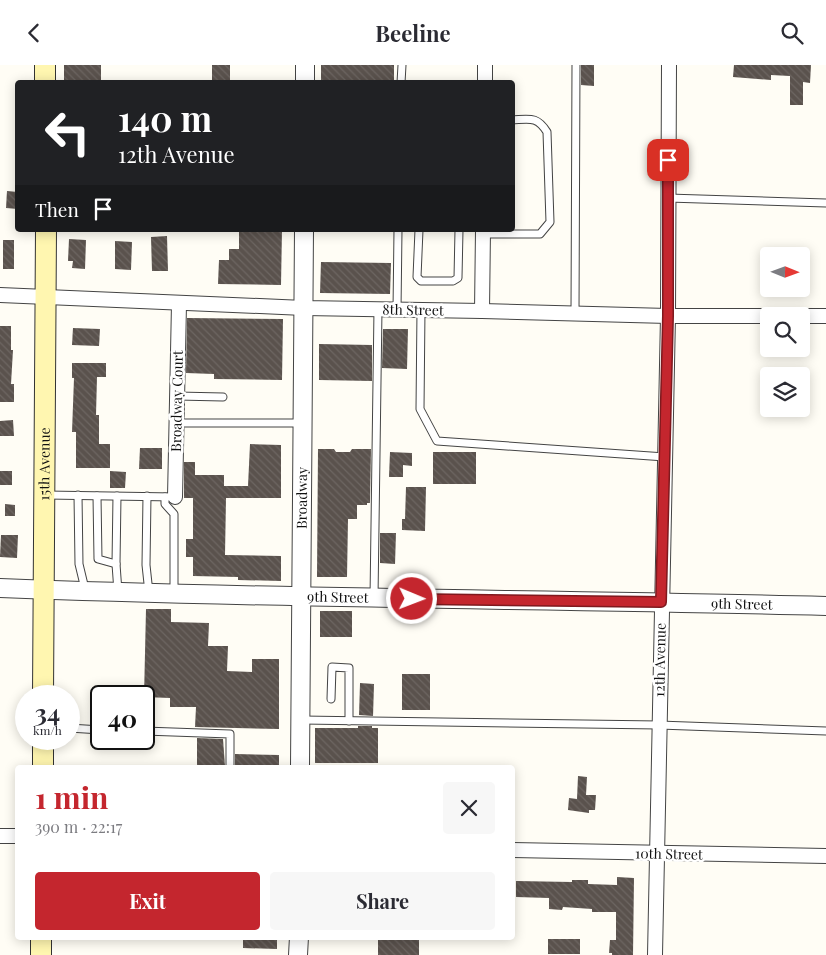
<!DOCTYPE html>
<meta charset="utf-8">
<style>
:root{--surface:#fff;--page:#f7f7f7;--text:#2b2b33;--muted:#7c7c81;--accent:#c4262e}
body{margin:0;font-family:"Playfair Display",serif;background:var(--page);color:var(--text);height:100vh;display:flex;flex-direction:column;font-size:19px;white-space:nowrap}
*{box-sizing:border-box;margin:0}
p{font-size:16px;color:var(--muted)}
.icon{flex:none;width:28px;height:28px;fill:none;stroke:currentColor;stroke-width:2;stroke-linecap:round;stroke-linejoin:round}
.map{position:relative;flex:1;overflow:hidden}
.details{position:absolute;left:15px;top:700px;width:500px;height:175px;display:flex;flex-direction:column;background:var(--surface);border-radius:5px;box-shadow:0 2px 12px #0003}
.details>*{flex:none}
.top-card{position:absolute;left:15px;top:15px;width:500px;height:152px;border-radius:5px;box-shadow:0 2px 12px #0003;background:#202124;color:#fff;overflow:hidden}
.needle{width:32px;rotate:91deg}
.controls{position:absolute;left:760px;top:182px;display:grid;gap:10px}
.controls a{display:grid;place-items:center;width:50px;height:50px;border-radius:5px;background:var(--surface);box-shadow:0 2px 12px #0003;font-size:25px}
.speed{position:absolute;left:15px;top:620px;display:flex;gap:10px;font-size:25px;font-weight:700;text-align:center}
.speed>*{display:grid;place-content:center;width:65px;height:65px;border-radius:50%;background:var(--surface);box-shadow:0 2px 12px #0003;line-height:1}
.speed small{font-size:12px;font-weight:400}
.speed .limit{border:2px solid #111;border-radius:8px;background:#fff;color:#111}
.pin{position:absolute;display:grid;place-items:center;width:42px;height:42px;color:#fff;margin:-21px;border-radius:10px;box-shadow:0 2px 8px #0006}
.me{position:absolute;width:55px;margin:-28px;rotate:91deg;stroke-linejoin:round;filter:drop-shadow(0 0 4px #0008)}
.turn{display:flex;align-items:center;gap:18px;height:105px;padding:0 20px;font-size:22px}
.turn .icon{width:65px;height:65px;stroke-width:2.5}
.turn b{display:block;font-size:35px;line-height:42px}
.then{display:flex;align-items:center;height:48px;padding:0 20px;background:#0003;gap:10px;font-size:19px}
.round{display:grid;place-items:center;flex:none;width:52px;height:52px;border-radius:5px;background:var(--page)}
.overview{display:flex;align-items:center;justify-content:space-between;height:85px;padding:0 20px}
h1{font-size:30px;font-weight:700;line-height:38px;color:var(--accent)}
.primary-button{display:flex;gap:10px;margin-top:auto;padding:10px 20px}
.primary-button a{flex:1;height:58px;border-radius:5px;background:var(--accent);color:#fff;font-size:20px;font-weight:700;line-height:58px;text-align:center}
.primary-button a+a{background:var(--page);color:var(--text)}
header{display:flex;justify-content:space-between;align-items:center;height:65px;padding:0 20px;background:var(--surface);font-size:22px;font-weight:700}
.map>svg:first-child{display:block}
.building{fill:url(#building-back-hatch)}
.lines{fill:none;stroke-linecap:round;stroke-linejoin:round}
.service-casing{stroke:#444;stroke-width:9}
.minor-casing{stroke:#444;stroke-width:16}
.tertiary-casing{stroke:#444;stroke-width:20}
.secondary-casing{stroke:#333;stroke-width:22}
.service{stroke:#fff;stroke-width:7}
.minor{stroke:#fff;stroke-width:14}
.tertiary{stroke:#fff;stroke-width:18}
.secondary{stroke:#fff6b0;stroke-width:20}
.route-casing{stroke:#7f191e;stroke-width:12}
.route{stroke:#c4262e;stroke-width:9}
.labels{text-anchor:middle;stroke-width:5;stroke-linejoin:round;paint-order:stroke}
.street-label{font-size:14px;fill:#111;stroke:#fff}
</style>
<header><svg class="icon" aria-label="back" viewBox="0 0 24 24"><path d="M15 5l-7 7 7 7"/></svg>Beeline<svg class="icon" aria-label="search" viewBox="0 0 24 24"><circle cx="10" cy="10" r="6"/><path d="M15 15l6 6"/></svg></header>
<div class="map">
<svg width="826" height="890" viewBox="0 0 826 890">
<defs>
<pattern id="building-back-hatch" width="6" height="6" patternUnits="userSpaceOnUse" patternTransform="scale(1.25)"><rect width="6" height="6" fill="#5a524d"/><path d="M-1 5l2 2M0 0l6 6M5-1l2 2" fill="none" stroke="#6d6662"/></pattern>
</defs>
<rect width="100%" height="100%" fill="#fffdf5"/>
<g class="building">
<rect x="64" y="0" width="37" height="18"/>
<rect x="212" y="0" width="18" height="18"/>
<rect x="321" y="0" width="73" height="18"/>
<polygon points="581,0 594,0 594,21 581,20"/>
<polygon points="734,0 811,0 810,18 803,17 803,40 790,40 790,11 771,10 771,15 733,12"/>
<polygon points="7,126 18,127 18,144 6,143"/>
<polygon points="239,165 282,165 281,220 218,219 219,195 229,195 229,184 239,184"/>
<polygon points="167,171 168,206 152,206 151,172"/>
<polygon points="69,174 86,175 85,204 72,203 73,196 68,196"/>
<rect x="3" y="175" width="11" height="29"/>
<polygon points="115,176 132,177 131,205 115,204"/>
<polygon points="321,197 391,198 390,229 320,228"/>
<polygon points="187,253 283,254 282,315 214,314 214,309 186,308"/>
<polygon points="0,261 11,261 11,285 13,285 11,319 14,319 14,337 0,337"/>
<polygon points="73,263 100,264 99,281 72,280"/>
<polygon points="383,264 408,264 407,304 382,303"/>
<polygon points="319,279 372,280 372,316 319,315"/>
<polygon points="72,298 106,298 106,312 97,312 96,350 99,350 99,379 110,379 110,403 76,403 76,367 72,367 74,313 72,313"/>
<polygon points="13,355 14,371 0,371 0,356"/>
<polygon points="250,379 281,380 281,433 226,433 225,490 281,491 281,516 238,515 238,512 193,511 193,492 186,492 186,474 193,474 193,433 184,433 184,397 195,397 195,410 224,410 224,421 248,421"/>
<polygon points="140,383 162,383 162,404 139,404"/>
<polygon points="318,384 334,384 336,387 350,387 352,384 371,384 370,438 367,438 367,440 357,440 357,454 348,454 347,512 317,512"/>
<polygon points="390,387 412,388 412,401 403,400 403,412 389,412"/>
<rect x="433" y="387" width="43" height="32"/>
<rect x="0" y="406" width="12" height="14"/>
<polygon points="110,406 126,407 125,423 110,423"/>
<polygon points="406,422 426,422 425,466 402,465 402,454 405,454"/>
<polygon points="5,439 15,440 15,451 5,451"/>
<polygon points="380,468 396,468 395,499 380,498"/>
<polygon points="1,470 18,470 17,493 0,492"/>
<polygon points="146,544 171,544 171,557 209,558 208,581 228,581 227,606 252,607 252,594 279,594 279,664 195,662 196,642 170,642 170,633 144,632"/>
<rect x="320" y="546" width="32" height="26"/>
<rect x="402" y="609" width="28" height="36"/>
<polygon points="360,618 374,619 373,651 359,650"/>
<polygon points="358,661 372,661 372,663 378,663 378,698 315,698 315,663 358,663"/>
<polygon points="197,673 223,674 225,701 197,701"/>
<polygon points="235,689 279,690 279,702 235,702"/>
<polygon points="578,711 587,712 586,730 596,730 595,745 589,745 589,748 568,745 569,733 577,734"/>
<polygon points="617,812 634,813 633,890 612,890 612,888 609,888 610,875 616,875 616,847 592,847 592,844 563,842 562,845 549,844 549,833 516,832 516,816 572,817 572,815 588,815 588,819 617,820"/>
<polygon points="243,872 277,872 277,884 243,883"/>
<rect x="378" y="872" width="41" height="18"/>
<rect x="548" y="874" width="32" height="15"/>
</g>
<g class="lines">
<defs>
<g id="service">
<polyline points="401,18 402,0"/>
<polyline points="668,133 826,138"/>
<polyline points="419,165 417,212 421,216 453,216 458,213 459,165"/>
<path d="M 483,169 L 540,169 L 550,157 L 547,67 C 537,51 530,54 512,55"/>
<polyline points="397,245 398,165"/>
<polyline points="421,245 420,344 437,376 665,392"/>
<polyline points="575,249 576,0"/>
<polyline points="177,331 223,332"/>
<polyline points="176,358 302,358"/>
<polyline points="46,430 175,432"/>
<polyline points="78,430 79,499 85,524"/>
<polyline points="97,431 98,494 116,499"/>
<polyline points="117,431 116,499 118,527"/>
<polyline points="147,431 146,500 149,528"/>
<polyline points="165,432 165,439 174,449 174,528"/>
<polyline points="374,533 378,244"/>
<polyline points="331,634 332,602 349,603 349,656"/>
<polyline points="302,655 659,660 826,666"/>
<polyline points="69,663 101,665"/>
<polyline points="144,666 230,669 230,702"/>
</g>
<g id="minor">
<polyline points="485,18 485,0"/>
<polyline points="0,230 304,243 482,246 668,251 826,251"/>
<polyline points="482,246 483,165"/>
<polyline points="175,432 179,239"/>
<polyline points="0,771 18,771"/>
<polyline points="512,785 826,791"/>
<polyline points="655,890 668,251 669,0"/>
</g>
<g id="tertiary">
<polyline points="305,18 305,0"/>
<path id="s1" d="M 0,523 C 275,534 551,534 826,541"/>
<path id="s2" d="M 300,702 L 304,165"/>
<polyline points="298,890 299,872"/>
</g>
<g id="secondary">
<polyline points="45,0 45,18"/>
<path id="s3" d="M 43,631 L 46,165"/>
<polyline points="43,702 43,674"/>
<polyline points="41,890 41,872"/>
</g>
</defs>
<use href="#service" class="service-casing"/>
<use href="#minor" class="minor-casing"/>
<use href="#tertiary" class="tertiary-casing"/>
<use href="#secondary" class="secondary-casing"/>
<use href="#service" class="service"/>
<use href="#minor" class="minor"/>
<use href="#tertiary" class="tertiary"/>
<use href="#secondary" class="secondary"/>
</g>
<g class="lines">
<defs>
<polyline id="route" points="412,534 661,537 668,251 668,95"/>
</defs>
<use href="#route" class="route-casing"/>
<use href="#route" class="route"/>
</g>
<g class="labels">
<g class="street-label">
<text transform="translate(413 245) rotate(1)" y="5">8th Street</text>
<text transform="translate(177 336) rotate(-89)" y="5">Broadway Court</text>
<text dy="5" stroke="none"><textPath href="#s3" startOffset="232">15th Avenue</textPath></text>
<text dy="5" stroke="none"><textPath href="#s2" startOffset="269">Broadway</textPath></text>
<text dy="5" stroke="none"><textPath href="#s1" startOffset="338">9th Street</textPath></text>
<text dy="5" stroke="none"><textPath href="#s1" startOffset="742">9th Street</textPath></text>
<text transform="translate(660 595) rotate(-89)" y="5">12th Avenue</text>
<text transform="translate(669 789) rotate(1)" y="5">10th Street</text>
</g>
</g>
</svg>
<div class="controls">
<a><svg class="needle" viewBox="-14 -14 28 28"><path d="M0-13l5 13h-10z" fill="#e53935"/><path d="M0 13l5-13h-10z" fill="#7c7c81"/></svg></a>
<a><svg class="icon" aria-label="search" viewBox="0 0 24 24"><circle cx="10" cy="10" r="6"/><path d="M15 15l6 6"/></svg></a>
<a><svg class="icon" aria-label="layers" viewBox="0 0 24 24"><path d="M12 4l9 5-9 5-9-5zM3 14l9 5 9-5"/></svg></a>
</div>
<div class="speed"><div>34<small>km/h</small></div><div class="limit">40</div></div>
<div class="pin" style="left:668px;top:95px;background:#d93025"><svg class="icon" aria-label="arrive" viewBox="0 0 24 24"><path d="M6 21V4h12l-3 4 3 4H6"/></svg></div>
<svg class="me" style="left:412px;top:534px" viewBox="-20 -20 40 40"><circle r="17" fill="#c4262e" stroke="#fff" stroke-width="3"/><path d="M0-11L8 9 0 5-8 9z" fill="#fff"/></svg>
<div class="top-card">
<div class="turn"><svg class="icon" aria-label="left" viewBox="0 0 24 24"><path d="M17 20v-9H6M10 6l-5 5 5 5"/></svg><div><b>140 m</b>12th Avenue</div></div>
<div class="then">Then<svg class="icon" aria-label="arrive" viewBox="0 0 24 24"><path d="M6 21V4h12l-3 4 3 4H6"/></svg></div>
</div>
<section class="details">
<div class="overview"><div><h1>1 min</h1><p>390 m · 22:17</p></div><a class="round"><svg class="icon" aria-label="close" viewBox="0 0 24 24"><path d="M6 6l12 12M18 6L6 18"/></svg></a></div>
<div class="primary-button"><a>Exit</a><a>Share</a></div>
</section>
</div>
